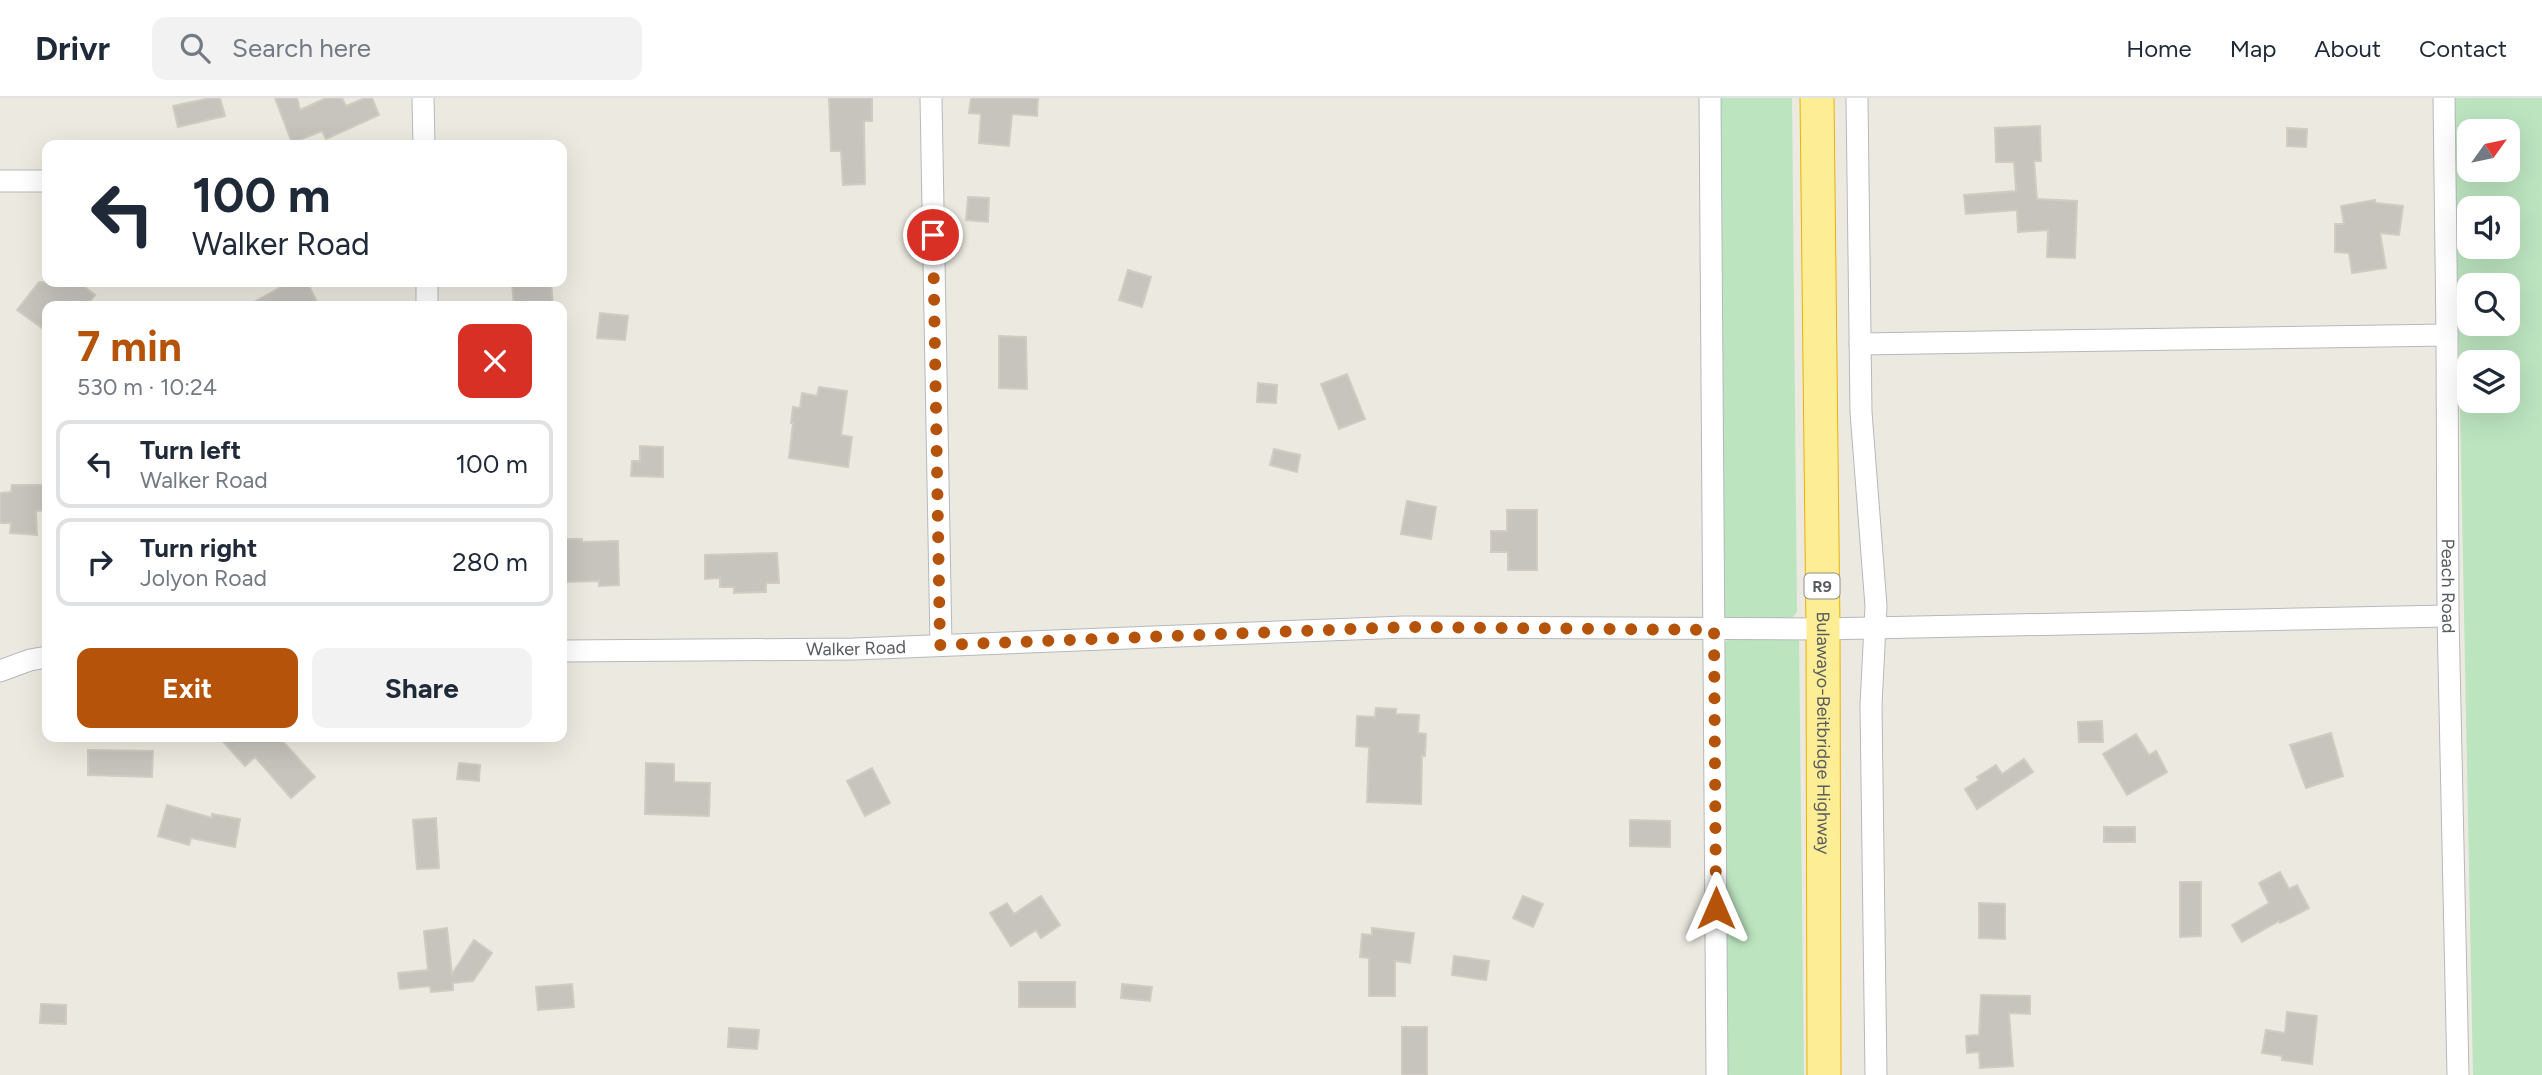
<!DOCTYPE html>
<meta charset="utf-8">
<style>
:root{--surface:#fff;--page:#f2f2f3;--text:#1f2937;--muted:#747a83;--line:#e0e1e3;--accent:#b45309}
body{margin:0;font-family:Figtree,sans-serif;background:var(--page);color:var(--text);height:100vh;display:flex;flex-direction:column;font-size:26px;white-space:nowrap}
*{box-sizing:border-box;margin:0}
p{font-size:23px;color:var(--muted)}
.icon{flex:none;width:38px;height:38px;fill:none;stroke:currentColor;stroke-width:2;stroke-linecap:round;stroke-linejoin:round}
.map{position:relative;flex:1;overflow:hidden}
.sheet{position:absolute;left:42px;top:203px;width:525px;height:441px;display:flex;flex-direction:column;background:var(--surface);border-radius:14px;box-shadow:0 7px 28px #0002}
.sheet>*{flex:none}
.guide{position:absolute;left:42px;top:42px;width:525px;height:147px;border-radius:14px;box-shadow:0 7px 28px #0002;background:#fff;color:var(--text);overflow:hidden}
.needle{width:46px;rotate:57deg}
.buttons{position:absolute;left:2457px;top:21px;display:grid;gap:14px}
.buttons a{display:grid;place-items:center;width:63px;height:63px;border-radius:14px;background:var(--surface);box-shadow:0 7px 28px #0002;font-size:35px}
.pin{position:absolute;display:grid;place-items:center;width:60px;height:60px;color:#fff;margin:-30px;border:4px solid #fff;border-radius:50%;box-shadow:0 2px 7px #0007}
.me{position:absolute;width:77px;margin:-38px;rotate:0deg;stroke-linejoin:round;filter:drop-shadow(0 0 5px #0008)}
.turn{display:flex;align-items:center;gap:24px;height:147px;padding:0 35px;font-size:32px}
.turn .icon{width:91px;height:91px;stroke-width:2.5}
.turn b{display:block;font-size:49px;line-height:60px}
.round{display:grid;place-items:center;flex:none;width:74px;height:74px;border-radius:14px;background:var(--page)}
.summary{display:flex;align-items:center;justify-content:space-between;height:119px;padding:0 35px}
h1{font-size:42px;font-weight:700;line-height:52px;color:var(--accent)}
.primary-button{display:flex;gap:14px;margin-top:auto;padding:14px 35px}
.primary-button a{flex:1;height:80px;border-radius:14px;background:var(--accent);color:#fff;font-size:28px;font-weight:700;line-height:80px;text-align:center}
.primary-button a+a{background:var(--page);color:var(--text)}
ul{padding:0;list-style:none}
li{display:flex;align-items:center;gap:21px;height:88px;margin:0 14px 10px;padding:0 21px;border:4px solid var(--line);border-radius:14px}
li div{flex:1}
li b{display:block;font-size:26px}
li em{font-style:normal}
header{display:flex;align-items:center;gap:42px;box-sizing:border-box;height:98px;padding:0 35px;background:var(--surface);border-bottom:2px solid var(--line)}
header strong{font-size:33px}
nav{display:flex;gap:38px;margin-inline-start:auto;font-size:24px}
.search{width:490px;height:63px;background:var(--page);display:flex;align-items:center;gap:18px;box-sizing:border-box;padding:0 24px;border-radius:14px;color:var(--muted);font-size:26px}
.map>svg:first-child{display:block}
.green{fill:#bce4bf;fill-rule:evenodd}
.building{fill:#c7c4be;stroke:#d1ccbf;stroke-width:2}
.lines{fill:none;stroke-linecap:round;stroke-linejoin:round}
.minor-casing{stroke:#b6b8bd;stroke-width:23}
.trunk-casing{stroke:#ebb102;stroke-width:35}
.minor{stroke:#fff;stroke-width:21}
.trunk{stroke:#fdee96;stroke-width:33}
.route{stroke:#b45309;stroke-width:12;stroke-dasharray:0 21.6}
.labels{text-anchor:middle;stroke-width:7;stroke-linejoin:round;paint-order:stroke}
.shield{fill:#fff;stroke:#8b8d90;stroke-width:2}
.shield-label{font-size:16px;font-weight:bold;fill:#595c61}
.street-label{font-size:18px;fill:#595c61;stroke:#fff}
</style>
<header>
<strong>Drivr</strong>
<div class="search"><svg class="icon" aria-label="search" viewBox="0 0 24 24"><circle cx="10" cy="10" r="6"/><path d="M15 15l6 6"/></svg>Search here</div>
<nav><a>Home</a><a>Map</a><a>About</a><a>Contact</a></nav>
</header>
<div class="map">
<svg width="2542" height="977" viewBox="0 0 2542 977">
<rect width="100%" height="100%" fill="#eceae0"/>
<g class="green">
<polygon points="1715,0 1792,0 1797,514 1788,525 1719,527"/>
<path d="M 2454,0 L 2542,0 L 2542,977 L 2473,977 ZM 2469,33 L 2508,33 L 2508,72 L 2469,72 ZM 2469,110 L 2508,110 L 2508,149 L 2469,149 ZM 2469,187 L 2508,187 L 2508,226 L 2469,226 ZM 2469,264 L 2508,264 L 2508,303 L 2469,303 Z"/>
<polygon points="1799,540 1804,977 1724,977 1721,547 1729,541"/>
</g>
<g class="building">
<polygon points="210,0 220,0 225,18 178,29 173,8"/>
<polygon points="275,0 297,0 300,12 326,0 342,0 346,8 365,0 372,0 379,17 326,41 322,33 292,45"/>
<polygon points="829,0 872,0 872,23 864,23 865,86 843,87 841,53 831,53"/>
<polygon points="971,0 1038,0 1037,18 1012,16 1009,48 979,45 981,16 969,15"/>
<polygon points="2040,28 2041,63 2034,63 2037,101 2077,103 2075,160 2047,159 2048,132 2018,134 2017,112 1966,116 1964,97 2016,93 2014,64 1996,64 1995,30"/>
<polygon points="2287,30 2307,31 2306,49 2287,48"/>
<polygon points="968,99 989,100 988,124 966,122"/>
<polygon points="2375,102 2375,105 2403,108 2399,137 2380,135 2386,170 2352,175 2349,155 2335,154 2335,126 2344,126 2341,108"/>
<polygon points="1128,172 1151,179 1142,209 1119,202"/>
<polygon points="39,184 78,184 95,197 86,208 47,208 47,222 42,230 17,212"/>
<polygon points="278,184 307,184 319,208 247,208 281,189"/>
<polygon points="512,184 551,184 553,208 514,208"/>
<polygon points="600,215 628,218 625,242 597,240"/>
<polygon points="999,238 1026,239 1027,291 999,290"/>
<polygon points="1347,276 1365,321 1339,331 1321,286"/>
<polygon points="1258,285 1277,287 1276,305 1257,304"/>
<polygon points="819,289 847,293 841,337 852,339 848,369 789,360 793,325 791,325 793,309 800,310 802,295 817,298"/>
<polygon points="640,348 663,349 663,379 631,378 632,363 640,363"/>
<polygon points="1274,351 1300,357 1297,374 1270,367"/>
<polygon points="12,387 47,387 47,412 36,413 37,437 10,435 11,425 0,425 0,395 11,394"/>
<polygon points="1407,403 1436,409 1431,441 1401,436"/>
<polygon points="1507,412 1537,412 1537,472 1508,472 1508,454 1491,454 1491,433 1507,433"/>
<polygon points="562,441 582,441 582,444 618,443 619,487 599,488 599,483 562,484"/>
<polygon points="777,455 779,485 766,485 766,494 734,495 734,489 720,489 720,480 705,481 705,457"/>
<polygon points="1376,610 1396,611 1396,616 1419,617 1418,635 1426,636 1425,658 1422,658 1421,706 1367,704 1369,649 1356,648 1357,618 1375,619"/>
<polygon points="2102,623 2103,644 2079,644 2078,624"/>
<polygon points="2331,635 2343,678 2306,690 2290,647"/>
<polygon points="2136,636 2149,657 2156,653 2167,674 2127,697 2103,656"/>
<polygon points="219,639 279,639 315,679 291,700 255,659 245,668"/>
<polygon points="88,652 153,653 152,679 88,677"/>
<polygon points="2024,661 2033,674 1977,711 1965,691 1979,682 1977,679 1996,667 2002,676"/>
<polygon points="459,665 480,667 479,683 457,681"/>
<polygon points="646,665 674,666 674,684 710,685 709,718 645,716"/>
<polygon points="872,670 890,705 865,718 847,683"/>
<polygon points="167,707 212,720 212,716 240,721 235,749 191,740 189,747 158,738"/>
<polygon points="436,720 439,770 417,771 413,722"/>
<polygon points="1630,722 1670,723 1670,749 1630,748"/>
<rect x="2104" y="729" width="31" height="15"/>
<polygon points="2280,774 2289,791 2297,787 2309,810 2280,825 2279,823 2242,844 2232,827 2269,805 2259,785"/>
<polygon points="2180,784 2201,784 2201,838 2180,839"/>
<polygon points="1041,798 1060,827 1041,840 1036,832 1011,848 990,815 1007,805 1014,816"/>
<polygon points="1523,798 1543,806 1533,829 1513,820"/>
<polygon points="1979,805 2005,806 2005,841 1979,840"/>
<polygon points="447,830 452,876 474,842 492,855 473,883 453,885 453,892 431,894 430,888 400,891 398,875 428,872 424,833"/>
<polygon points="1372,830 1414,835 1410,865 1395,863 1395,898 1369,898 1369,860 1360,859 1362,836 1372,837"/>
<polygon points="1454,858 1489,863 1486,882 1452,877"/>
<rect x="1019" y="884" width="56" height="25"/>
<polygon points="572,886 574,909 538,912 536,889"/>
<polygon points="1122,886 1152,889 1150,903 1121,900"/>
<polygon points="1981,897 2030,898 2030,916 2009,915 2013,968 1980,970 1979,954 1967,955 1966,938 1979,937"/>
<polygon points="41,906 66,907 66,926 40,925"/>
<polygon points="2287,914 2317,918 2312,966 2282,962 2282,958 2262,955 2266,932 2285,935"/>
<rect x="1402" y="929" width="25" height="48"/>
<polygon points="729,930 759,932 757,951 728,949"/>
</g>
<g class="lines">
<defs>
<g id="minor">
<polyline points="423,0 424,47"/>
<polyline points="931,0 941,547"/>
<polyline points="1710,0 1717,977"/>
<polyline points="1857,0 1861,314 1876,508 1871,607 1876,977"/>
<path id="s1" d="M 2444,0 L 2447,237 L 2448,518 L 2458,977"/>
<polyline points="0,83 47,83"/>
<polyline points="427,184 427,208"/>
<polyline points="1860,246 2447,237"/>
<path id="s2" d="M 562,553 L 854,551 L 1404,529 L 1823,531 L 2448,518"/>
<polyline points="0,573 30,562 47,559"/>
</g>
<g id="trunk">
<path id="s3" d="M 1817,0 L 1823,531 L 1824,977"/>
</g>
</defs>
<use href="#minor" class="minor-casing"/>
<use href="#trunk" class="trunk-casing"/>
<use href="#minor" class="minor"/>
<use href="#trunk" class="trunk"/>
</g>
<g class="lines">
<polyline class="route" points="933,137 940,547 1404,529 1714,532 1716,810"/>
</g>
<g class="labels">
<rect class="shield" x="1804.5" y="475.5" width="35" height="25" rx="5"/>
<g class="shield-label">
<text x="1822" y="494">R9</text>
</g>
<g class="street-label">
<text dy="6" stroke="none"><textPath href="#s1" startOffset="488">Peach Road</textPath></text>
<text dy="6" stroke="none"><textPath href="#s2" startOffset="294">Walker Road</textPath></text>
<text dy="6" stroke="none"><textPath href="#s3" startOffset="635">Bulawayo-Beitbridge Highway</textPath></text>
</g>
</g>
</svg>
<div class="buttons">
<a><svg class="needle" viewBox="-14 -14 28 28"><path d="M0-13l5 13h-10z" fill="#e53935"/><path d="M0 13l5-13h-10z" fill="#747a83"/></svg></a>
<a><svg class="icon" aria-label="sound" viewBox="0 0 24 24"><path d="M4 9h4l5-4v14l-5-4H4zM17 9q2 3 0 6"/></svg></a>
<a><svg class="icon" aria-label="search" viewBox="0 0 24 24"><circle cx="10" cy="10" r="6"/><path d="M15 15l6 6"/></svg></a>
<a><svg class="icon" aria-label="layers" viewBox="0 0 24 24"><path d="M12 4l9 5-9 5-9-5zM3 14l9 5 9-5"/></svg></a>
</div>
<div class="pin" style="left:933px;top:137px;background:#d93025"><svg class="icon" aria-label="arrive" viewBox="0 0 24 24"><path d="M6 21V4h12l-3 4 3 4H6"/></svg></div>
<svg class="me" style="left:1716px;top:810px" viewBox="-20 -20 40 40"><path d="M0-17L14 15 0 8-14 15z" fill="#b45309" stroke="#fff" stroke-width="4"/></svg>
<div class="guide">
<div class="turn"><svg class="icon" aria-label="left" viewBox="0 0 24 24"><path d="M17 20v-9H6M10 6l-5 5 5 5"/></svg><div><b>100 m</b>Walker Road</div></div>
</div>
<section class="sheet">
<div class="summary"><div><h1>7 min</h1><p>530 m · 10:24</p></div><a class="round" style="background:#d93025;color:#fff"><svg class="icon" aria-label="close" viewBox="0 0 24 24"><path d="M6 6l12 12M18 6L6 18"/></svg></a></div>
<ul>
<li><svg class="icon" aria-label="left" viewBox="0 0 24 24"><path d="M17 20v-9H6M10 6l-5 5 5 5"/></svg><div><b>Turn left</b><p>Walker Road</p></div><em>100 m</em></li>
<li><svg class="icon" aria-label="right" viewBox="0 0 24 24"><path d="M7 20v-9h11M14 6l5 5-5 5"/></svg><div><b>Turn right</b><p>Jolyon Road</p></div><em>280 m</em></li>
</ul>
<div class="primary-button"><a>Exit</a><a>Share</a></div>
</section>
</div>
